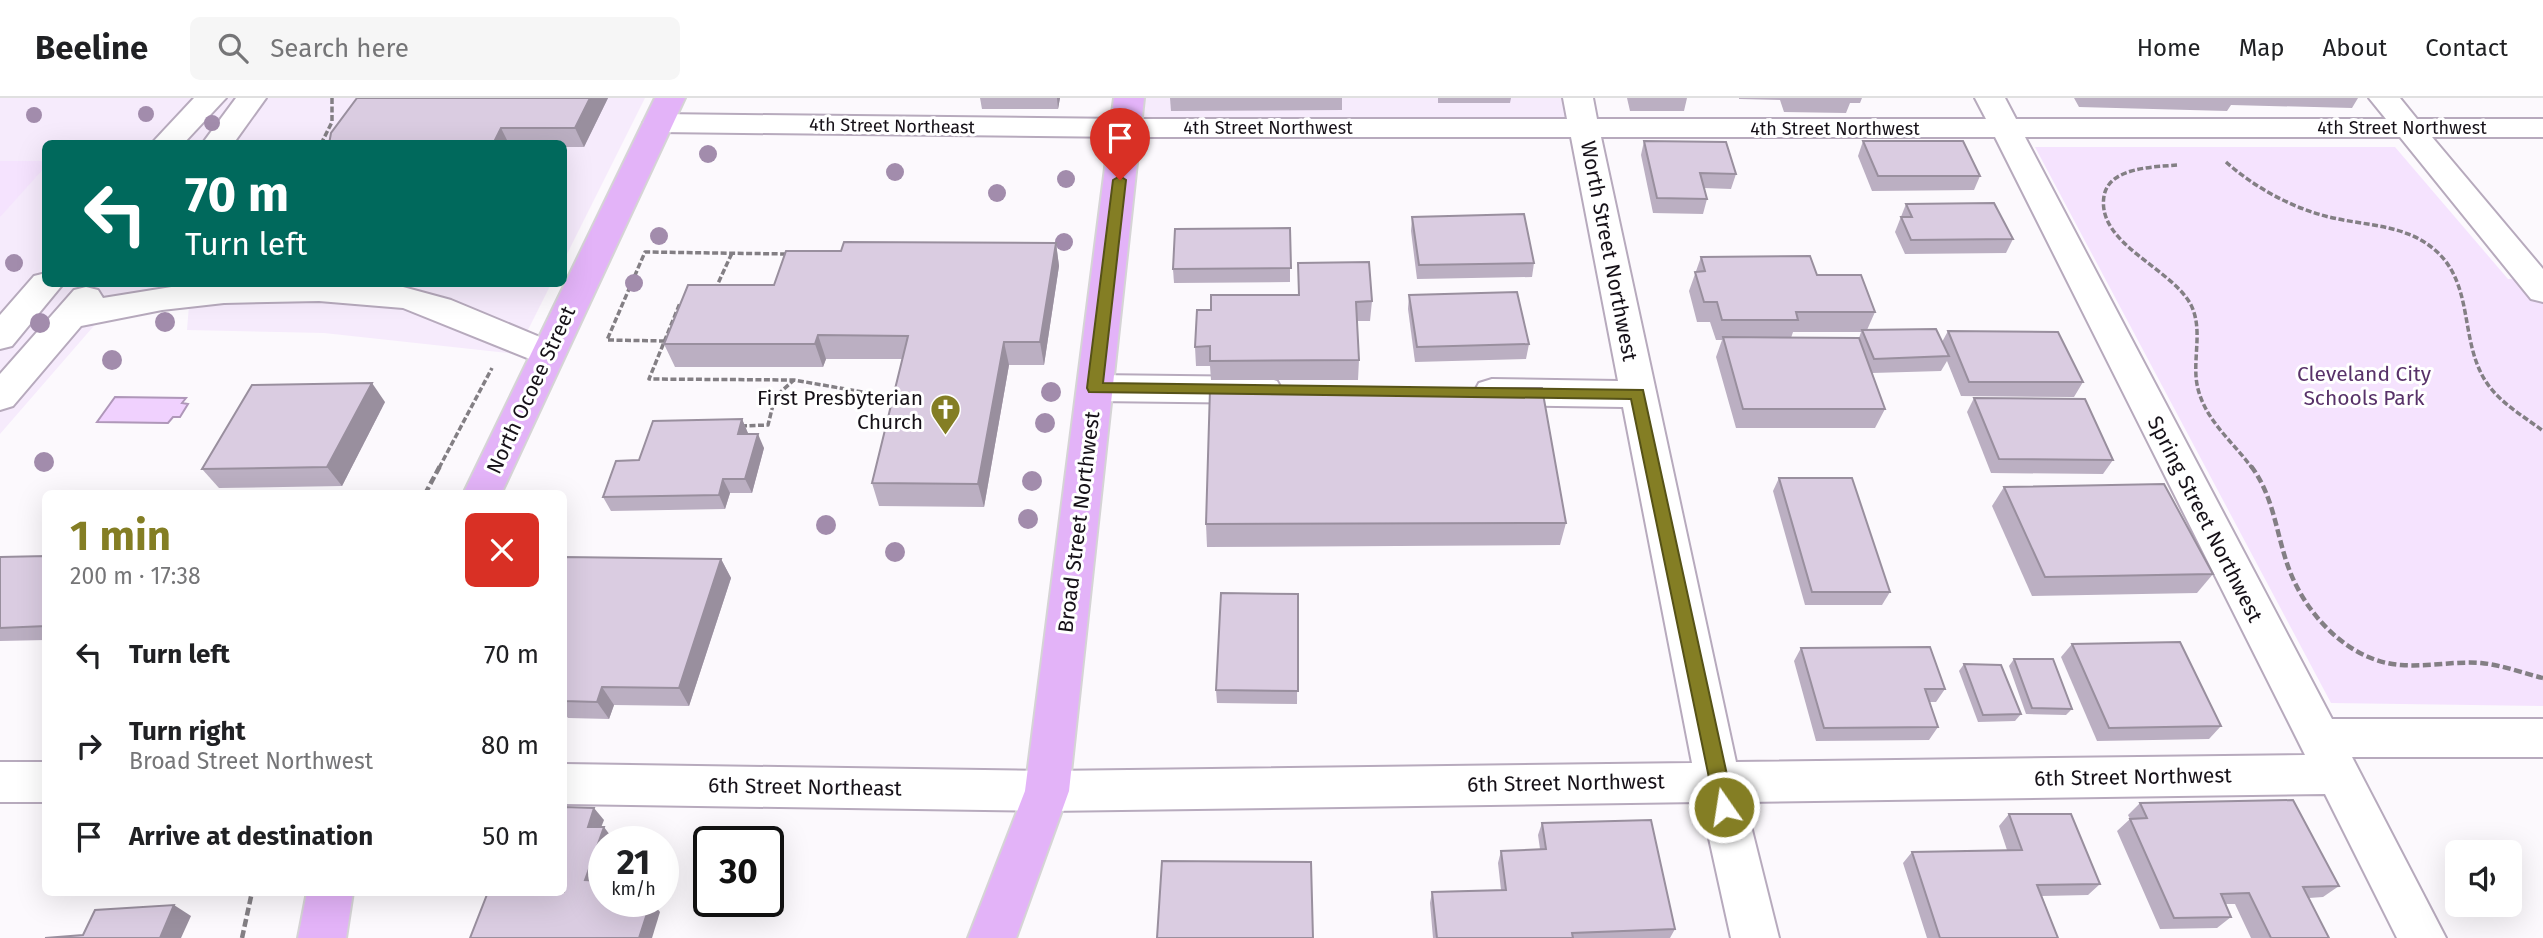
<!DOCTYPE html>
<meta charset="utf-8">
<style>
:root{--surface:#fff;--page:#f6f6f6;--text:#202124;--muted:#757577;--line:#e0e0e0;--accent:#847e24}
body{margin:0;font-family:"Fira Sans",sans-serif;background:var(--page);color:var(--text);height:100vh;display:flex;flex-direction:column;font-size:26px;white-space:nowrap}
*{box-sizing:border-box;margin:0}
p{font-size:23px;color:var(--muted)}
.icon{flex:none;width:38px;height:38px;fill:none;stroke:currentColor;stroke-width:2;stroke-linecap:round;stroke-linejoin:round}
.map{position:relative;flex:1;overflow:hidden}
.sheet{position:absolute;left:42px;top:392px;width:525px;height:406px;display:flex;flex-direction:column;background:var(--surface);border-radius:10px;box-shadow:0 7px 28px #0002}
.sheet>*{flex:none}
.hud{position:absolute;left:42px;top:42px;width:525px;height:147px;border-radius:10px;box-shadow:0 7px 28px #0002;background:#00695c;color:#fff;overflow:hidden}
.controls{position:absolute;left:2445px;top:742px;display:grid;gap:14px}
.controls a{display:grid;place-items:center;width:77px;height:77px;border-radius:10px;background:var(--surface);box-shadow:0 7px 28px #0002;font-size:35px}
.speed{position:absolute;left:588px;top:728px;display:flex;gap:14px;font-size:35px;font-weight:700;text-align:center}
.speed>*{display:grid;place-content:center;width:91px;height:91px;border-radius:50%;background:var(--surface);box-shadow:0 7px 28px #0002;line-height:1}
.speed small{font-size:18px;font-weight:400}
.speed .limit{border:4px solid #111;border-radius:10px;background:#fff;color:#111}
.pin{position:absolute;display:grid;place-items:center;width:60px;height:60px;color:#fff;margin:-72px -30px;border-radius:50% 50% 50% 0;rotate:-45deg;box-shadow:0 0 7px #0007}
.pin .icon{rotate:45deg}
.me{position:absolute;width:77px;margin:-38px;rotate:347deg;stroke-linejoin:round;filter:drop-shadow(0 0 5px #0008)}
.turn{display:flex;align-items:center;gap:24px;height:147px;padding:0 28px;font-size:32px}
.turn .icon{width:91px;height:91px;stroke-width:2.5}
.turn b{display:block;font-size:49px;line-height:60px}
.round{display:grid;place-items:center;flex:none;width:74px;height:74px;border-radius:10px;background:var(--page)}
.summary{display:flex;align-items:center;justify-content:space-between;height:119px;padding:0 28px}
h1{font-size:42px;font-weight:700;line-height:52px;color:var(--accent)}
ul{padding:0;list-style:none}
li{display:flex;align-items:center;gap:21px;height:91px;padding:0 28px}
li div{flex:1}
li b{display:block;font-size:26px}
li em{font-style:normal}
header{display:flex;align-items:center;gap:42px;box-sizing:border-box;height:98px;padding:0 35px;background:var(--surface);border-bottom:2px solid var(--line)}
header strong{font-size:33px}
nav{display:flex;gap:38px;margin-inline-start:auto;font-size:24px}
.search{width:490px;height:63px;background:var(--page);display:flex;align-items:center;gap:18px;box-sizing:border-box;padding:0 24px;border-radius:10px;color:var(--muted);font-size:26px}
.map>svg:first-child{display:block}
.built{fill:#f6ebfc}
.green{fill:#f5e3fe}
.water{fill:#f0d1fe;stroke:#af97b9;stroke-width:2}
.lines{fill:none;stroke-linecap:round;stroke-linejoin:round}
.minor-casing{stroke:#b7aabd;stroke-width:4}
.major-casing{stroke:#d5d4d5;stroke-width:4}
.path-far1{stroke:#837f84;stroke-width:3.5;stroke-dasharray:6 2.5;stroke-linecap:butt}
.path{stroke:#837f84;stroke-width:4.5;stroke-dasharray:8 3.5;stroke-linecap:butt}
.minor{fill:#fff;fill-rule:evenodd}
.major{fill:#e3b3f8;fill-rule:evenodd}
.tree{fill:#a28cac}
.wall{fill:#bbafc2;fill-rule:evenodd}
.shaded-wall{fill:#998f9e}
.building{fill:#dacce1;stroke:#998f9e;stroke-width:2}
.route{fill:#847e24;stroke:#565217;stroke-width:2}
.labels{text-anchor:middle;stroke-width:6;stroke-linejoin:round;paint-order:stroke}
.far-street-label{font-size:18px;fill:#161118;stroke:#fff}
.street-label{font-size:21px;fill:#161118;stroke:#fff}
.park-label{font-size:21px;fill:#583269;stroke:#fff}
.poi-label{font-size:21px;fill:#161118;stroke:#fff;text-anchor:end}
</style>
<header>
<strong>Beeline</strong>
<div class="search"><svg class="icon" aria-label="search" viewBox="0 0 24 24"><circle cx="10" cy="10" r="6"/><path d="M15 15l6 6"/></svg>Search here</div>
<nav><a>Home</a><a>Map</a><a>About</a><a>Contact</a></nav>
</header>
<div class="map">
<svg width="2543" height="840" viewBox="0 0 2543 840">
<rect width="100%" height="100%" fill="#fcf9fd"/>
<g class="built">
<polygon points="0,0 645,0 564,162 564,46 46,46 46,186 551,186 516,256 324,235 187,232 189,207 99,222 0,336"/>
<polygon points="1129,0 1578,0 1584,30 1126,30"/>
</g>
<g class="green">
<polygon points="2035,49 2395,49 2508,181 2543,180 2543,608 2331,605"/>
<polygon points="0,63 46,63 45,69 0,119"/>
</g>
<polygon class="water" points="115,299 186,300 182,305 188,306 180,319 173,319 168,325 97,324"/>
<g class="lines">
<defs>
<g id="minor">
<polygon points="194,0 226,0 183,46 151,46"/>
<polygon points="236,0 266,0 233,46 202,46"/>
<path d="M 1563,0 L 1593,0 L 1597,21 L 1986,21 L 1975,0 L 2005,0 L 2016,21 L 2386,21 L 2369,0 L 2400,0 L 2417,21 L 2543,21 L 2543,39 L 2432,39 L 2543,171 L 2543,204 L 2531,201 L 2400,39 L 2025,39 L 2332,621 L 2543,621 L 2543,659 L 2352,659 L 2446,840 L 2397,840 L 2325,696 L 1745,704 L 1779,840 L 1731,840 L 1701,704 L 1047,713 L 564,706 L 564,666 L 1047,673 L 1692,665 L 1623,309 L 1492,307 L 1479,303 L 1474,294 L 1479,285 L 1492,281 L 1618,283 L 1571,39 L 1126,39 L 658,34 L 647,31 L 643,25 L 647,19 L 658,16 L 1126,21 L 1567,21 ZM 1601,39 L 1995,39 L 2305,657 L 1736,664 Z"/>
<polygon points="46,175 46,186 63,186 12,248 0,251 0,217 34,178"/>
<polygon points="190,186 392,186 451,202 559,247 564,256 559,265 547,268 403,210 319,203 224,205 162,212 81,228 13,308 0,312 0,276 74,192 86,189 98,192 103,200"/>
<polygon points="1095,277 1264,279 1277,283 1282,292 1277,301 1264,305 1095,303 1082,299 1077,290 1082,281"/>
<rect x="0" y="664" width="46" height="40"/>
</g>
<g id="major">
<polygon points="655,0 685,0 501,396 463,396"/>
<polygon points="1114,0 1144,0 1069,693 1016,840 968,840 1025,693"/>
<polygon points="307,794 353,794 346,840 298,840"/>
</g>
</defs>
<use href="#minor" class="minor-casing"/>
<use href="#major" class="major-casing"/>
<g class="path-far1">
<polyline points="321,46 332,24 332,0"/>
<path d="M 2226,64 C 2254,89 2292,110 2329,119 C 2366,128 2405,126 2435,152 C 2472,184 2461,235 2481,275 C 2494,302 2521,316 2543,333"/>
<path d="M 2177,67 C 2154,69 2109,69 2104,98 C 2096,146 2172,170 2191,207 C 2204,233 2191,264 2198,291 C 2206,323 2234,345 2252,370"/>
<polyline points="715,192 732,155"/>
<polyline points="687,205 680,205 649,281 794,282 868,295"/>
<polyline points="665,243 607,242 645,154 788,156"/>
<polyline points="741,328 768,327 775,299 794,282"/>
<polyline points="439,370 492,270"/>
</g>
<g class="path">
<path d="M 2251,368 C 2278,404 2276,448 2296,487 C 2316,527 2355,564 2401,567 C 2428,569 2454,563 2481,565 C 2502,567 2523,575 2543,580"/>
<polyline points="425,396 440,368"/>
<polyline points="242,840 252,794"/>
</g>
<use href="#minor" class="minor"/>
<use href="#major" class="major"/>
</g>
<g class="tree">
<circle cx="146" cy="16" r="8"/>
<circle cx="34" cy="17" r="8"/>
<circle cx="212" cy="25" r="8"/>
<circle cx="708" cy="56" r="9"/>
<circle cx="895" cy="74" r="9"/>
<circle cx="1066" cy="81" r="9"/>
<circle cx="997" cy="95" r="9"/>
<circle cx="659" cy="138" r="9"/>
<circle cx="1064" cy="144" r="9"/>
<circle cx="14" cy="165" r="9"/>
<circle cx="634" cy="185" r="9"/>
<circle cx="165" cy="224" r="10"/>
<circle cx="40" cy="225" r="10"/>
<circle cx="112" cy="262" r="10"/>
<circle cx="1051" cy="294" r="10"/>
<circle cx="1045" cy="325" r="10"/>
<circle cx="44" cy="364" r="10"/>
<circle cx="1032" cy="383" r="10"/>
<circle cx="1028" cy="421" r="10"/>
<circle cx="826" cy="427" r="10"/>
<circle cx="895" cy="454" r="10"/>
</g>
<g class="wall">
<polygon points="608,0 584,49 564,49 564,46 329,46"/>
<polygon points="980,0 1060,0 1058,11 982,11"/>
<polygon points="1170,0 1342,0 1342,12 1171,13"/>
<polygon points="1438,0 1511,0 1510,5 1438,5"/>
<polygon points="1627,0 1687,0 1684,13 1630,13"/>
<polygon points="1739,0 1862,0 1860,5 1850,5 1846,15 1784,14 1780,2 1739,1"/>
<polygon points="2074,0 2358,0 2352,10 2231,7 2227,13 2079,9"/>
<polygon points="1644,43 1736,76 1731,91 1704,90 1707,101 1703,116 1653,115 1641,57"/>
<polygon points="1863,43 1980,78 1974,92 1872,93 1858,58"/>
<polygon points="1906,106 2013,141 2006,155 1905,156 1895,134"/>
<polygon points="1412,119 1534,165 1532,179 1417,181 1411,133"/>
<polygon points="1290,130 1290,184 1174,185 1173,171"/>
<polygon points="1056,145 1059,168 1044,267 1009,267 984,409 879,408 872,385 902,261 826,261 823,269 675,269 664,246 774,187"/>
<path d="M 1701,159 L 1817,177 L 1875,214 L 1867,232 L 1942,244 L 1948,233 L 2083,284 L 2074,299 L 1961,298 L 1947,263 L 1941,273 L 1872,275 L 1885,311 L 1875,330 L 1736,330 L 1716,259 L 1722,242 L 1716,242 L 1710,224 L 1697,224 L 1689,193 ZM 1793,234 L 1861,234 L 1859,240 L 1791,240 Z"/>
<polygon points="1298,165 1372,203 1370,223 1357,223 1359,262 1358,282 1211,282 1210,268 1196,268 1195,249 1211,212 1298,197"/>
<polygon points="1409,197 1529,246 1526,261 1415,264 1408,211"/>
<polygon points="1974,300 2113,362 2103,376 1991,375 1967,314"/>
<polygon points="385,304 342,388 219,390 202,371"/>
<polygon points="742,321 748,336 764,350 752,395 730,395 725,411 611,413 603,399 639,362"/>
<polygon points="1779,380 1890,494 1882,507 1805,507 1773,393"/>
<polygon points="2004,389 2213,476 2197,495 2032,498 1992,408"/>
<polygon points="1566,425 1560,447 1207,449 1206,426"/>
<polygon points="46,458 46,542 0,543 0,459"/>
<polygon points="564,459 721,461 731,480 689,608 614,607 609,621 568,620 564,615"/>
<polygon points="1298,496 1297,606 1217,605 1216,592"/>
<polygon points="2072,546 2221,628 2209,641 2097,643 2061,559"/>
<polygon points="1801,550 1945,591 1936,604 1929,604 1938,629 1929,642 1816,643 1794,563"/>
<polygon points="2014,561 2072,611 2066,617 2026,616 2009,568"/>
<polygon points="1964,566 2021,616 2015,623 1978,624 1959,573"/>
<polygon points="2140,705 2339,788 2323,799 2309,800 2329,840 2251,840 2235,806 2226,806 2231,819 2217,830 2160,831 2117,733 2130,721 2128,717"/>
<polygon points="2009,716 2100,786 2088,797 2042,798 2058,840 1927,840 1903,765 1912,754 2007,752 1999,728"/>
<polygon points="1542,725 1675,831 1670,840 1433,840 1430,805 1432,794 1501,792 1498,765 1501,753 1540,751 1538,737"/>
</g>
<g class="shaded-wall">
<polygon points="590,0 608,0 584,49 575,30"/>
<polygon points="1057,0 1060,0 1058,11"/>
<polygon points="501,30 509,46 493,46"/>
<polygon points="1056,145 1059,168 1044,267 1040,244"/>
<polygon points="818,237 826,261 823,269 815,246"/>
<polygon points="1004,244 1009,267 984,409 978,386"/>
<polygon points="372,285 385,304 342,388 327,369"/>
<polygon points="742,321 748,335 744,350 738,336"/>
<polygon points="758,336 764,350 752,395 745,381"/>
<polygon points="723,381 730,395 725,411 719,397"/>
<polygon points="721,461 731,480 689,608 679,590"/>
<polygon points="602,589 614,607 609,621 597,604"/>
<polygon points="594,710 604,722 597,740 588,729"/>
<polygon points="604,729 613,741 612,744 604,744 604,768 595,793 585,782"/>
<polygon points="651,803 660,814 652,840 639,840"/>
<polygon points="174,807 191,818 181,840 160,840"/>
</g>
<g class="building">
<polygon points="357,0 590,0 575,30 501,30 493,46 329,46 331,35"/>
<polygon points="1644,43 1726,44 1736,76 1700,75 1707,101 1657,100"/>
<polygon points="1863,43 1963,43 1980,78 1878,78"/>
<polygon points="1994,105 2013,141 1911,142 1901,119 1912,119 1906,106"/>
<polygon points="1524,116 1534,165 1419,167 1412,119"/>
<polygon points="1290,130 1291,170 1173,171 1175,131"/>
<polygon points="844,144 1056,145 1040,244 1004,244 978,386 872,385 908,238 818,237 815,246 664,246 688,187 774,187 786,153 841,153"/>
<polygon points="1810,158 1817,177 1861,177 1875,214 1796,214 1798,222 1722,222 1717,204 1704,204 1695,174 1705,173 1701,159"/>
<polygon points="1369,164 1372,203 1356,204 1359,262 1210,263 1210,248 1195,249 1197,212 1211,212 1211,197 1299,197 1298,165"/>
<polygon points="1517,194 1529,246 1417,249 1409,197"/>
<polygon points="1936,231 1949,258 1874,261 1862,232"/>
<polygon points="1948,233 2058,234 2083,284 1969,284"/>
<polygon points="1723,239 1859,240 1885,311 1743,311"/>
<polygon points="372,285 327,369 202,371 252,287"/>
<polygon points="1542,290 1566,425 1206,426 1210,291"/>
<polygon points="1974,300 2085,301 2113,362 1999,361"/>
<polygon points="742,321 738,336 758,336 745,381 723,381 719,397 603,399 616,363 639,362 653,323"/>
<polygon points="1779,380 1852,380 1890,494 1812,494"/>
<polygon points="2164,386 2213,476 2045,479 2004,389"/>
<polygon points="46,458 46,528 0,530 0,459"/>
<polygon points="564,459 721,461 679,590 602,589 597,604 564,603"/>
<polygon points="1221,495 1298,496 1298,593 1216,592"/>
<polygon points="2180,544 2221,628 2109,630 2072,546"/>
<polygon points="1930,549 1945,591 1925,591 1938,629 1824,630 1801,550"/>
<polygon points="2014,561 2053,561 2072,611 2032,610"/>
<polygon points="1964,566 2001,567 2021,616 1983,617"/>
<polygon points="2293,702 2339,788 2303,789 2329,840 2271,840 2249,795 2221,796 2231,819 2174,820 2130,721 2147,720 2140,705"/>
<polygon points="564,709 594,710 588,729 604,729 585,782 604,783 604,803 651,803 639,840 470,840 488,794 564,794"/>
<polygon points="2009,716 2071,716 2100,786 2037,787 2058,840 1940,840 1912,754 2022,752"/>
<polygon points="1651,722 1675,831 1572,835 1573,840 1437,840 1432,794 1506,792 1501,753 1546,751 1542,725"/>
<polygon points="1162,763 1311,764 1313,840 1157,840"/>
<polygon points="174,807 160,840 45,840 83,837 95,812"/>
</g>
<polygon class="route" points="1120,78 1126,82 1103,285 1643,292 1734,709 1731,715 1724,718 1718,715 1715,709 1631,301 1089,294 1087,290 1113,82"/>
<defs>
<symbol id="church-pin" viewBox="-11 -11 22 30"><path d="M0 17L-7.5 6A9.5 9.5 0 1 1 7.5 6Z" fill="#847e24" stroke="#fff"/><path d="M-1.2-6h2.4v3.5h3.3v2.4h-3.3V6h-2.4V-.1h-3.3v-2.4h3.3Z" fill="#fff"/></symbol>
</defs>
<g fill-rule="evenodd">
<use href="#church-pin" x="928" y="294" width="35" height="47"/>
</g>
<g class="labels">
<g class="far-street-label">
<text transform="translate(892 28) rotate(1)" y="6">4th Street Northeast</text>
<text x="1268" y="36">4th Street Northwest</text>
<text x="2402" y="36">4th Street Northwest</text>
<text x="1835" y="37">4th Street Northwest</text>
</g>
<g class="street-label">
<text transform="translate(1609 153) rotate(79)" y="7">Worth Street Northwest</text>
<text transform="translate(531 292) rotate(-65)" y="7">North Ocoee Street</text>
<text transform="translate(2205 421) rotate(63)" y="7">Spring Street Northwest</text>
<text transform="translate(1079 424) rotate(-83)" y="7">Broad Street Northwest</text>
<text transform="translate(2133 679) rotate(-1)" y="7">6th Street Northwest</text>
<text transform="translate(1566 685) rotate(-1)" y="7">6th Street Northwest</text>
<text transform="translate(805 689) rotate(1)" y="7">6th Street Northeast</text>
</g>
<g class="park-label">
<text x="2364" y="283">Cleveland City<tspan x="2364" dy="24">Schools Park</tspan></text>
</g>
<g class="poi-label">
<text x="923" y="307">First Presbyterian<tspan x="923" dy="24">Church</tspan></text>
</g>
</g>
</svg>
<div class="controls">
<a><svg class="icon" aria-label="sound" viewBox="0 0 24 24"><path d="M4 9h4l5-4v14l-5-4H4zM17 9q2 3 0 6"/></svg></a>
</div>
<div class="speed"><div>21<small>km/h</small></div><div class="limit">30</div></div>
<div class="pin" style="left:1120px;top:82px;background:#d93025"><svg class="icon" aria-label="arrive" viewBox="0 0 24 24"><path d="M6 21V4h12l-3 4 3 4H6"/></svg></div>
<svg class="me" style="left:1724px;top:709px" viewBox="-20 -20 40 40"><circle r="17" fill="#847e24" stroke="#fff" stroke-width="3"/><path d="M0-11L8 9 0 5-8 9z" fill="#fff"/></svg>
<div class="hud">
<div class="turn"><svg class="icon" aria-label="left" viewBox="0 0 24 24"><path d="M17 20v-9H6M10 6l-5 5 5 5"/></svg><div><b>70 m</b>Turn left</div></div>
</div>
<section class="sheet">
<div class="summary"><div><h1>1 min</h1><p>200 m · 17:38</p></div><a class="round" style="background:#d93025;color:#fff"><svg class="icon" aria-label="close" viewBox="0 0 24 24"><path d="M6 6l12 12M18 6L6 18"/></svg></a></div>
<ul>
<li><svg class="icon" aria-label="left" viewBox="0 0 24 24"><path d="M17 20v-9H6M10 6l-5 5 5 5"/></svg><div><b>Turn left</b></div><em>70 m</em></li>
<li><svg class="icon" aria-label="right" viewBox="0 0 24 24"><path d="M7 20v-9h11M14 6l5 5-5 5"/></svg><div><b>Turn right</b><p>Broad Street Northwest</p></div><em>80 m</em></li>
<li><svg class="icon" aria-label="arrive" viewBox="0 0 24 24"><path d="M6 21V4h12l-3 4 3 4H6"/></svg><div><b>Arrive at destination</b></div><em>50 m</em></li>
</ul>
</section>
</div>
